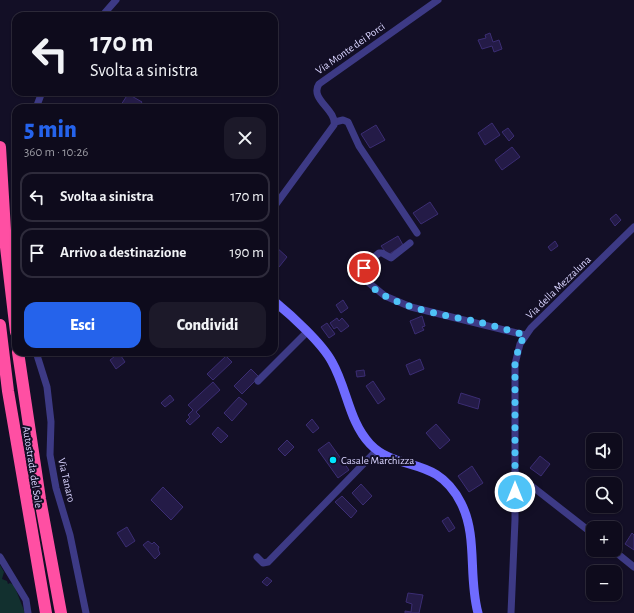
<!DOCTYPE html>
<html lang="it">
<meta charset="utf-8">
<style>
:root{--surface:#0e0b1c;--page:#1c1929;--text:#f1f3f6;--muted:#9b9ba3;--line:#2e2b3b;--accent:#2563eb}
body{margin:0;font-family:"Alegreya Sans",sans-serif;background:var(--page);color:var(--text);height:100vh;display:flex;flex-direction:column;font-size:15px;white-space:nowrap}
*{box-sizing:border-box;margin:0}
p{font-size:13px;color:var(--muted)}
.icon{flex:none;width:22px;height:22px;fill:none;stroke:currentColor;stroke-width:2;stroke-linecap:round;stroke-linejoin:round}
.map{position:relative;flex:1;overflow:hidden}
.details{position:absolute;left:12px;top:104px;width:266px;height:252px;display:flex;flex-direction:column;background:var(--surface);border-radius:12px;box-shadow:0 1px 3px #0004,0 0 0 1px var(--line)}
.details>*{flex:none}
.banner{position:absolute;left:12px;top:12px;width:266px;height:84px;border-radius:12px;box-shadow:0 1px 3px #0004,0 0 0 1px var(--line);background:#0e0b1c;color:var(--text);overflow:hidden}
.controls{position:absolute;left:586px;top:433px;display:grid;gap:8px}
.controls a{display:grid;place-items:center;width:36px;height:36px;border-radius:8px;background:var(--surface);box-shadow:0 1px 3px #0004,0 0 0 1px var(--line);font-size:20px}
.pin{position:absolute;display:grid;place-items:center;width:34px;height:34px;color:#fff;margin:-17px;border:2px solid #fff;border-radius:50%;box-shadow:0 1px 4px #0007}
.me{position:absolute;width:44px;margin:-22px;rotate:0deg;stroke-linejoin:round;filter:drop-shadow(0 0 3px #0008)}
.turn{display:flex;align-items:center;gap:14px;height:84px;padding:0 12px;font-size:18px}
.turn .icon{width:52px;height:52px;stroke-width:2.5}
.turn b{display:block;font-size:28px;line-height:34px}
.round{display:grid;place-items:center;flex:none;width:42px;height:42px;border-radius:12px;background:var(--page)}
.summary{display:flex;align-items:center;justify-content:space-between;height:68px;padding:0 12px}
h1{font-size:24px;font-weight:800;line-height:30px;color:var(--accent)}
.primary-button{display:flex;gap:8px;margin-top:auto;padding:8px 12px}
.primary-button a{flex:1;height:46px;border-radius:12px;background:var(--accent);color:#fff;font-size:16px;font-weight:800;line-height:46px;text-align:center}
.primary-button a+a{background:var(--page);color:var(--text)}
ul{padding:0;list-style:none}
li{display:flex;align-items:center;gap:12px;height:50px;margin:0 8px 6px;padding:0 4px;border:2px solid var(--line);border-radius:12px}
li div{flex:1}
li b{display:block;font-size:15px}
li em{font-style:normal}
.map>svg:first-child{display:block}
.green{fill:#12302f}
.building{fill:#241b47;stroke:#3b2d73}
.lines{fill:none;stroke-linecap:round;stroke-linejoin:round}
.street{stroke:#3d3a85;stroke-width:7}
.secondary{stroke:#6f6bff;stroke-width:9}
.highway{stroke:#ff4fa3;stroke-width:12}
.route{stroke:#4fc3f7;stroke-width:7;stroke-dasharray:0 12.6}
.poi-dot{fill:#00e5ff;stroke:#130f26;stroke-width:1.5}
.labels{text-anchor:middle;stroke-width:4;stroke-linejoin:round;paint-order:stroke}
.street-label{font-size:11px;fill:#d9d4ff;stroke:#130f26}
.poi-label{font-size:11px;fill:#d9d4ff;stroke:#130f26;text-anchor:start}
</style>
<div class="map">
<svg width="634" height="613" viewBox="0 0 634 613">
<rect width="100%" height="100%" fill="#130f26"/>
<polygon class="green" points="0,565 4,572 2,579 7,581 8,584 10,583 14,585 25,613 0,613"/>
<g class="building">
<polygon points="490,33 493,42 499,40 502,49 494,52 492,46 482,49 478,40 486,38 485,35"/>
<polygon points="128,94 142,102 138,108 119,108"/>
<polygon points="492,123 500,135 485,145 478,133"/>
<polygon points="376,125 385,140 370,148 361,134"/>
<polygon points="508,128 514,136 509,141 502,132"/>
<polygon points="512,147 520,157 502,170 495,160"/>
<polygon points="430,202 438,214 421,224 413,213"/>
<polygon points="616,214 621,220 615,226 610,219"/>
<polygon points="398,236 403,245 388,255 381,246"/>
<polygon points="555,241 558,246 551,251 548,247"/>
<polygon points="275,246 287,257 279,267 274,262"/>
<polygon points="343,300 348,308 341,313 336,305"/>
<polygon points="422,316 425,326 422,327 424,330 415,334 410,321"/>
<polygon points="337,318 339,321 342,318 349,326 341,332 337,327 334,329 330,323"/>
<polygon points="327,323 335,334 329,338 321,327"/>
<polygon points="119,353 125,362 116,369 110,360"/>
<polygon points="226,356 232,362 213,380 207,374"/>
<polygon points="420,359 424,369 410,375 406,365"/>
<polygon points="251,369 259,377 242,394 234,386"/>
<polygon points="364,370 365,376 357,377 356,371"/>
<polygon points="373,381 385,399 378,404 366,386"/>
<polygon points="213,382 220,390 196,412 200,416 190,425 186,421 190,417 188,415 193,410 188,405"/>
<polygon points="461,393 480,399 478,409 458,403"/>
<polygon points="170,395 174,400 165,407 161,403"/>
<polygon points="239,397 247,404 232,421 224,413"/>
<polygon points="312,419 319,428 313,433 306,425"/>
<polygon points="436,424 450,440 440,449 426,433"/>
<polygon points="218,427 228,436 221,443 212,434"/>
<polygon points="287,440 294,447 285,456 278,449"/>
<polygon points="329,442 349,470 338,478 318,450"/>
<polygon points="540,456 550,464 541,476 530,468"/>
<polygon points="472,466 483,483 469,492 458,476"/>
<polygon points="361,484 372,496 363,505 352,493"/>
<polygon points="163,487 183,507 171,520 151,500"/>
<polygon points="342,496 357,511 351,518 335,502"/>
<polygon points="448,517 455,528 449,532 442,521"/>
<polygon points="127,527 135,541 126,547 117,533"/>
<polygon points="632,533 634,535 634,550 625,544"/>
<polygon points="148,541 152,544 154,542 159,547 158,549 160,554 155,559 143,545"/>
<polygon points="267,577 272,581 267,586 262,582"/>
<polygon points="408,593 423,595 419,613 405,613 405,611 411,612 412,604 406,602"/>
</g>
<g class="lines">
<g class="street">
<polyline points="102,16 116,0"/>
<polyline points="36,108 42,92"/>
<polyline points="335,122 343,120 348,122 359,146 417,233"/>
<path d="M 274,207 L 334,125 C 337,110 309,99 319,84 L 438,0"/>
<polyline points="410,243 391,258 382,253 379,253 366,264 363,270 369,283 385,296 411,307 525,335"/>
<polyline points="36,352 47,387 51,422 50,455 56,488 70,535 86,613"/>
<polyline points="258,381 307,332"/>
<polyline points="515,473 593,534"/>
<polyline points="613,550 634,567"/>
<polyline points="0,557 26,600 28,613"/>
<polyline points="257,557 263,563 268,562 377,450"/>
<polyline points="511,613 515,520 515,364 520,344 531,328 634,227"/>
</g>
<g class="secondary">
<polyline points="1,237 16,244"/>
<path d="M 274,301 C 291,315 322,343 332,362 C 347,388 349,422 370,444 C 398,473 436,454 461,503 C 478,536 468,577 478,613"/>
</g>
<g class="highway">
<polyline points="0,147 6,247 16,332"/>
<polyline points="0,325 8,391 46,613"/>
<polyline points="18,352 40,499 61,613"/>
</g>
</g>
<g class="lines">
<path class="route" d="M 364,268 C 361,303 449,316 474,321 C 491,325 508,330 525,335 L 519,346 L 515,364 L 515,492"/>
</g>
<circle class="poi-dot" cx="333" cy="460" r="4"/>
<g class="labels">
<g class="street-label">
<text transform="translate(350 48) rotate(-35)" y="4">Via Monte dei Porci</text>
<text transform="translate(558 287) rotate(-44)" y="4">Via della Mezzaluna</text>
<text transform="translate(33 467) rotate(81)" y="4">Autostrada del Sole</text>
<text transform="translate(67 480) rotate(77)" y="4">Via Tanaro</text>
</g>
<g class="poi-label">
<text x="341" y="464">Casale Marchizza</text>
</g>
</g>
</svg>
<div class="controls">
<a><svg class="icon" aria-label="sound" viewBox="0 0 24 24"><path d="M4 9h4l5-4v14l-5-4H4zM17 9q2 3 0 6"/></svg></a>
<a><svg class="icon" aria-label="search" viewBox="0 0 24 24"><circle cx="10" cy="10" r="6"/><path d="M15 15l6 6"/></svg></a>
<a>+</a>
<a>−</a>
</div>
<div class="pin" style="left:364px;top:268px;background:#d93025"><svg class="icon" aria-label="arrive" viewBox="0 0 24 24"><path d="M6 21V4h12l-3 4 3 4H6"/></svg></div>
<svg class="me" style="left:515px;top:492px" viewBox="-20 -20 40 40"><circle r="17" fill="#4fc3f7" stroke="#fff" stroke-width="3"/><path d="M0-11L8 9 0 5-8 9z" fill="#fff"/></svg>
<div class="banner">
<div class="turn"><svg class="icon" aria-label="left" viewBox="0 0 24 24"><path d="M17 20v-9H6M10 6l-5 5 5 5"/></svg><div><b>170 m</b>Svolta a sinistra</div></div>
</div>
<section class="details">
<div class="summary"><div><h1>5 min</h1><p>360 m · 10:26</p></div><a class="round"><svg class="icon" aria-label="close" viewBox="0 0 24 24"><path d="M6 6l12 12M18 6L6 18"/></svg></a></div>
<ul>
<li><svg class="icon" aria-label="left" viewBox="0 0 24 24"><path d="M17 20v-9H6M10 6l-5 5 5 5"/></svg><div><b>Svolta a sinistra</b></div><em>170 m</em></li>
<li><svg class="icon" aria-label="arrive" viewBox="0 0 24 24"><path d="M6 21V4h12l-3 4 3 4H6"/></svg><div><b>Arrivo a destinazione</b></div><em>190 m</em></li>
</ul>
<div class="primary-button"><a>Esci</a><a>Condividi</a></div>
</section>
</div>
